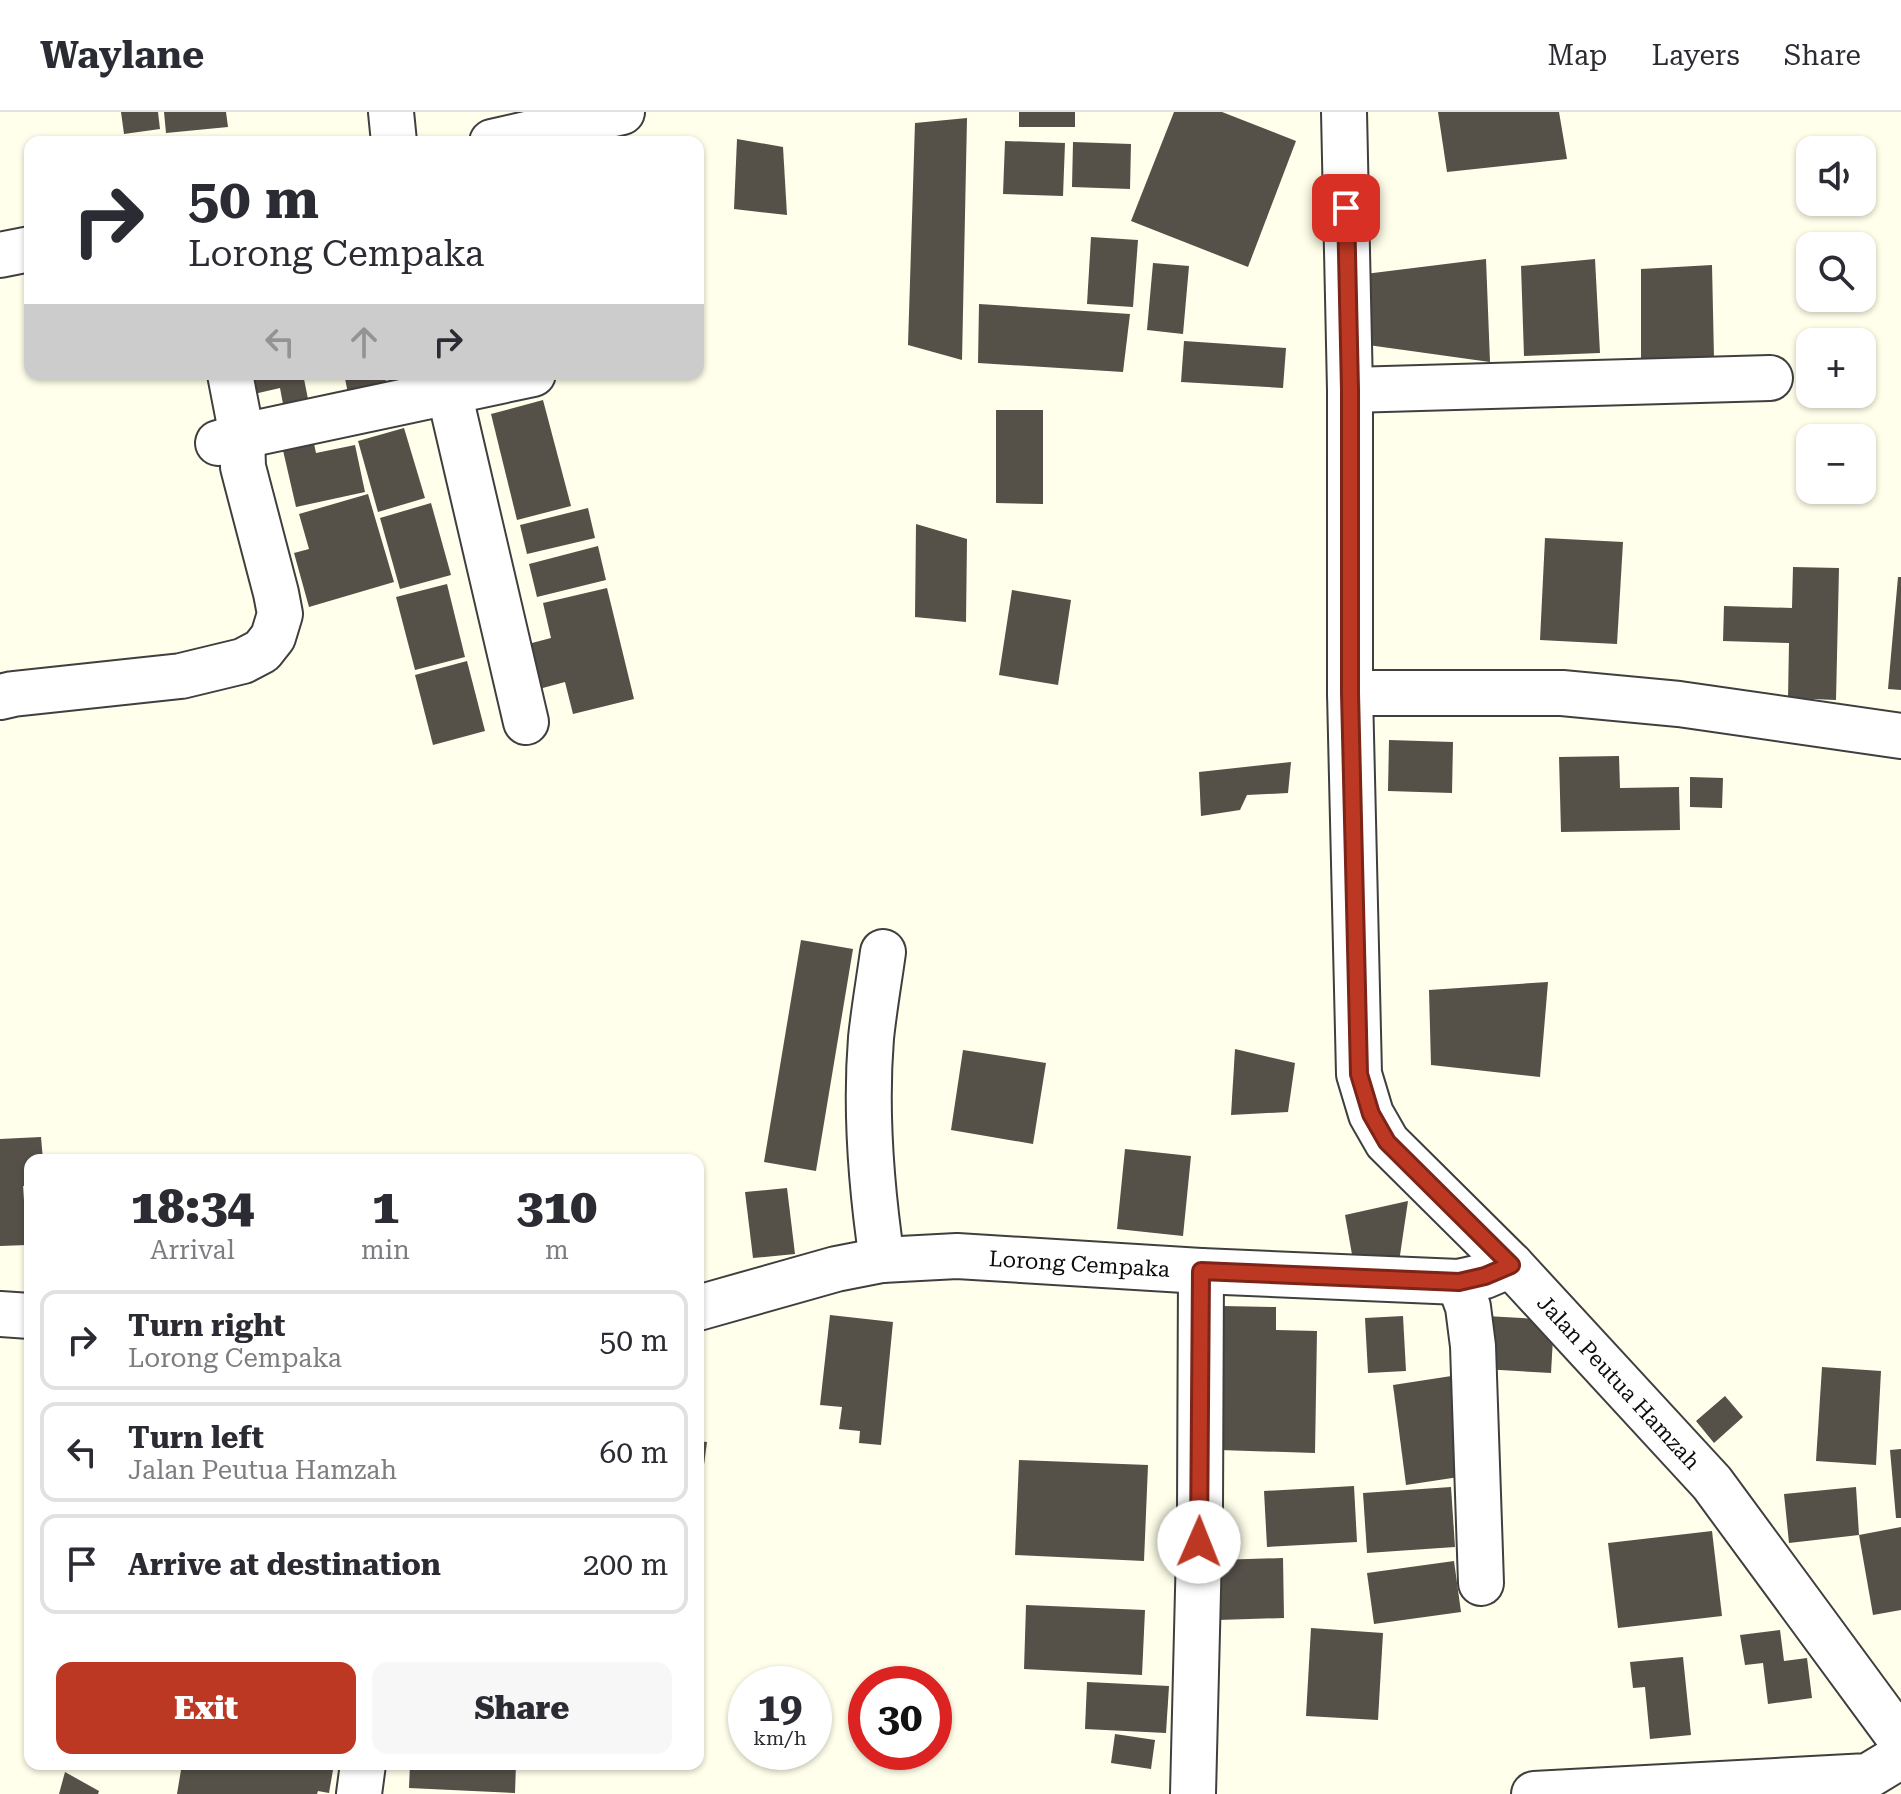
<!DOCTYPE html>
<meta charset="utf-8">
<style>
:root{--surface:#fff;--page:#f7f7f7;--text:#2b2b33;--muted:#7c7c81;--line:#e1e1e2;--accent:#bd3823}
body{margin:0;font-family:"Roboto Serif",serif;background:var(--page);color:var(--text);height:100vh;display:flex;flex-direction:column;font-size:30px;white-space:nowrap}
*{box-sizing:border-box;margin:0}
p{font-size:26px;color:var(--muted)}
.icon{flex:none;width:44px;height:44px;fill:none;stroke:currentColor;stroke-width:2;stroke-linecap:round;stroke-linejoin:round}
.map{position:relative;flex:1;overflow:hidden}
.drawer{position:absolute;left:24px;top:1042px;width:680px;height:616px;display:flex;flex-direction:column;background:var(--surface);border-radius:16px;box-shadow:0 2px 6px #0004}
.drawer>*{flex:none}
.hud{position:absolute;left:24px;top:24px;width:680px;height:244px;border-radius:16px;box-shadow:0 2px 6px #0004;background:#fff;color:var(--text);overflow:hidden}
.fabs{position:absolute;left:1796px;top:24px;display:grid;gap:16px}
.fabs a{display:grid;place-items:center;width:80px;height:80px;border-radius:16px;background:var(--surface);box-shadow:0 2px 6px #0004;font-size:40px}
.speed{position:absolute;left:728px;top:1554px;display:flex;gap:16px;font-size:40px;font-weight:700;text-align:center}
.speed>*{display:grid;place-content:center;width:104px;height:104px;border-radius:50%;background:var(--surface);box-shadow:0 2px 6px #0004;line-height:1}
.speed small{font-size:20px;font-weight:400}
.speed .limit{border:12px solid #d22;background:#fff;color:#111}
.pin{position:absolute;display:grid;place-items:center;width:68px;height:68px;color:#fff;margin:-34px;border-radius:16px;box-shadow:0 4px 12px #0006}
.me{position:absolute;width:88px;margin:-44px;rotate:1deg;stroke-linejoin:round;filter:drop-shadow(0 0 6px #0008)}
.turn{display:flex;align-items:center;gap:28px;height:168px;padding:0 32px;font-size:36px}
.turn .icon{width:104px;height:104px;stroke-width:2.5}
.turn b{display:block;font-size:56px;line-height:68px}
.lanes{display:flex;align-items:center;height:76px;padding:0 32px;background:#0003;justify-content:center;gap:40px;direction:ltr}
.lanes .off{opacity:.35}
.eta{display:flex;justify-content:space-evenly;align-items:center;height:136px;text-align:center}
.eta b{font-size:48px;font-weight:800;line-height:56px}
.button{display:flex;gap:16px;margin-top:auto;padding:16px 32px}
.button a{flex:1;height:92px;border-radius:16px;background:var(--accent);color:#fff;font-size:32px;font-weight:800;line-height:92px;text-align:center}
.button a+a{background:var(--page);color:var(--text)}
ul{padding:0;list-style:none}
li{display:flex;align-items:center;gap:24px;height:100px;margin:0 16px 12px;padding:0 16px;border:4px solid var(--line);border-radius:16px}
li div{flex:1}
li b{display:block;font-size:30px}
li em{font-style:normal}
header{display:flex;align-items:center;gap:48px;box-sizing:border-box;height:112px;padding:0 40px;background:var(--surface);border-bottom:2px solid var(--line)}
header strong{font-size:38px}
nav{display:flex;gap:44px;margin-inline-start:auto;font-size:28px}
.map>svg:first-child{display:block}
.building{fill:#555048}
.lines{fill:none;stroke-linecap:round;stroke-linejoin:round}
.minor-casing{stroke:#3f3f3f;stroke-width:48}
.minor{stroke:#fff;stroke-width:44}
.route-casing{stroke:#7b2417;stroke-width:20}
.route{stroke:#bd3823;stroke-width:14}
.labels{text-anchor:middle;stroke-width:8;stroke-linejoin:round;paint-order:stroke}
.street-label{font-size:22px;fill:#0c0c0c;stroke:#fff}
</style>
<header>
<strong>Waylane</strong>
<nav><a>Map</a><a>Layers</a><a>Share</a></nav>
</header>
<div class="map">
<svg width="1901" height="1682" viewBox="0 0 1901 1682">
<rect width="100%" height="100%" fill="#ffffeb"/>
<g class="building">
<polygon points="121,0 158,0 160,17 124,22"/>
<polygon points="164,0 226,0 228,15 166,21"/>
<rect x="1019" y="0" width="56" height="15"/>
<polygon points="1174,0 1222,0 1296,29 1248,155 1131,109"/>
<polygon points="1438,0 1559,0 1567,47 1447,60"/>
<polygon points="967,6 962,248 908,233 915,11"/>
<polygon points="737,27 783,35 787,103 734,97"/>
<polygon points="1005,29 1065,31 1063,84 1003,82"/>
<polygon points="1073,30 1131,32 1130,77 1072,75"/>
<polygon points="1091,125 1138,128 1133,195 1087,192"/>
<polygon points="1486,147 1490,250 1368,233 1365,162"/>
<polygon points="1595,147 1600,241 1524,244 1521,154"/>
<polygon points="1153,151 1189,154 1183,222 1147,218"/>
<polygon points="1712,153 1714,246 1641,249 1641,157"/>
<polygon points="979,192 1130,202 1123,260 978,251"/>
<polygon points="1184,229 1286,236 1283,276 1181,270"/>
<polygon points="250,262 303,262 308,287 283,292 280,276 254,282"/>
<polygon points="344,262 384,262 388,277 349,286"/>
<polygon points="543,288 571,394 517,408 491,302"/>
<polygon points="996,298 1043,298 1043,392 996,391"/>
<polygon points="404,316 425,386 378,400 358,329"/>
<polygon points="313,327 316,341 355,333 365,380 296,395 282,334"/>
<polygon points="368,382 394,470 309,495 294,441 309,437 299,402"/>
<polygon points="431,391 451,463 400,477 380,406"/>
<polygon points="588,396 595,426 527,442 520,413"/>
<polygon points="916,412 967,427 966,510 915,505"/>
<polygon points="1545,426 1623,430 1617,532 1540,528"/>
<polygon points="598,434 606,468 537,485 529,452"/>
<polygon points="1793,455 1839,456 1836,588 1788,586 1789,531 1723,529 1724,494 1792,496"/>
<polygon points="1898,465 1901,465 1901,578 1888,577"/>
<polygon points="447,472 465,545 415,558 396,485"/>
<polygon points="607,476 634,587 573,602 565,570 539,577 528,532 551,526 543,491"/>
<polygon points="1012,478 1071,488 1058,573 999,563"/>
<polygon points="467,549 485,619 433,633 415,563"/>
<polygon points="1389,628 1453,630 1452,681 1388,679"/>
<polygon points="1619,644 1620,676 1679,675 1680,718 1561,720 1559,645"/>
<polygon points="1291,650 1288,681 1247,683 1240,698 1201,704 1199,660"/>
<polygon points="1690,665 1723,666 1722,696 1690,695"/>
<polygon points="801,828 853,837 816,1059 764,1050"/>
<polygon points="1548,870 1540,965 1431,953 1429,878"/>
<polygon points="1235,937 1295,951 1288,1000 1231,1003"/>
<polygon points="963,938 1046,951 1033,1032 951,1018"/>
<polygon points="41,1025 43,1048 30,1048 30,1073 23,1074 27,1133 0,1134 0,1027"/>
<polygon points="1125,1037 1191,1044 1183,1124 1117,1117"/>
<polygon points="787,1076 795,1142 753,1146 745,1080"/>
<polygon points="1408,1089 1399,1150 1353,1148 1345,1103"/>
<polygon points="1223,1194 1276,1195 1276,1218 1317,1219 1315,1341 1220,1338"/>
<polygon points="830,1203 893,1210 881,1333 859,1331 860,1319 839,1317 842,1295 820,1293"/>
<polygon points="1403,1204 1406,1259 1368,1261 1365,1206"/>
<polygon points="1486,1204 1554,1208 1551,1261 1483,1257"/>
<polygon points="1822,1255 1881,1259 1876,1353 1816,1349"/>
<polygon points="1458,1263 1472,1363 1406,1373 1393,1273"/>
<polygon points="1725,1284 1743,1305 1714,1331 1696,1309"/>
<polygon points="698,1329 707,1330 700,1384 698,1384"/>
<polygon points="1901,1337 1901,1406 1896,1406 1890,1338"/>
<polygon points="1019,1348 1148,1353 1144,1449 1015,1443"/>
<polygon points="1354,1374 1357,1430 1267,1435 1264,1379"/>
<polygon points="1451,1375 1455,1435 1367,1441 1363,1381"/>
<polygon points="1856,1375 1859,1423 1901,1415 1901,1498 1873,1503 1859,1423 1789,1431 1784,1382"/>
<polygon points="1712,1419 1722,1504 1618,1516 1608,1431"/>
<polygon points="1283,1446 1284,1506 1218,1508 1216,1448"/>
<polygon points="1454,1449 1461,1500 1374,1512 1367,1461"/>
<polygon points="1026,1493 1145,1498 1142,1563 1024,1557"/>
<polygon points="1311,1516 1383,1521 1378,1608 1306,1604"/>
<polygon points="1780,1518 1784,1549 1807,1546 1812,1586 1768,1592 1763,1551 1745,1553 1740,1523"/>
<polygon points="1683,1545 1691,1623 1650,1627 1645,1575 1633,1576 1630,1550"/>
<polygon points="1087,1570 1169,1574 1166,1621 1085,1617"/>
<polygon points="1115,1622 1155,1628 1151,1657 1111,1651"/>
<polygon points="182,1652 330,1652 333,1658 329,1681 318,1679 317,1682 177,1682"/>
<polygon points="410,1652 516,1652 515,1681 409,1676"/>
<polygon points="65,1660 99,1679 98,1682 59,1682"/>
</g>
<g class="lines">
<defs>
<g id="minor">
<polyline points="391,0 394,30"/>
<path id="s1" d="M 1344,0 L 1350,278 L 1350,581 L 1359,962 L 1371,1002 L 1387,1030 L 1511,1153 L 1712,1371 L 1901,1628"/>
<polyline points="492,30 622,0"/>
<polyline points="0,143 30,137"/>
<polyline points="1350,278 1770,266"/>
<polyline points="449,280 526,610"/>
<polyline points="218,331 242,324 533,262"/>
<polyline points="1350,581 1562,581 1679,592 1901,624"/>
<polyline points="0,585 13,582 181,564 243,549 262,539 273,525 280,502 276,481 243,355 242,324 230,262"/>
<path d="M 882,1148 C 871,1074 865,1001 871,926 C 874,897 879,869 883,840"/>
<polyline points="1459,1170 1468,1195 1473,1234 1481,1471"/>
<path id="s2" d="M 698,1196 L 836,1157 L 882,1148 L 957,1144 L 1201,1159 L 1459,1170 L 1485,1164 L 1511,1153"/>
<polyline points="0,1202 30,1204"/>
<polyline points="359,1682 363,1652"/>
<polyline points="1193,1682 1200,1398 1201,1159"/>
<polyline points="1534,1682 1868,1664 1901,1644"/>
</g>
</defs>
<use href="#minor" class="minor-casing"/>
<use href="#minor" class="minor"/>
</g>
<g class="lines">
<defs>
<polyline id="route" points="1199,1430 1201,1159 1459,1170 1485,1164 1511,1153 1387,1030 1371,1002 1359,962 1350,581 1350,278 1346,96"/>
</defs>
<use href="#route" class="route-casing"/>
<use href="#route" class="route"/>
</g>
<g class="labels">
<g class="street-label">
<text dy="8" stroke="none"><textPath href="#s2" startOffset="388">Lorong Cempaka</textPath></text>
<text dy="8" stroke="none"><textPath href="#s1" startOffset="1370">Jalan Peutua Hamzah</textPath></text>
</g>
</g>
</svg>
<div class="fabs">
<a><svg class="icon" aria-label="sound" viewBox="0 0 24 24"><path d="M4 9h4l5-4v14l-5-4H4zM17 9q2 3 0 6"/></svg></a>
<a><svg class="icon" aria-label="search" viewBox="0 0 24 24"><circle cx="10" cy="10" r="6"/><path d="M15 15l6 6"/></svg></a>
<a>+</a>
<a>−</a>
</div>
<div class="speed"><div>19<small>km/h</small></div><div class="limit">30</div></div>
<div class="pin" style="left:1346px;top:96px;background:#d93025"><svg class="icon" aria-label="arrive" viewBox="0 0 24 24"><path d="M6 21V4h12l-3 4 3 4H6"/></svg></div>
<svg class="me" style="left:1199px;top:1430px" viewBox="-20 -20 40 40"><circle r="19" fill="#fff"/><path d="M0-13L10 11 0 6-10 11z" fill="#bd3823"/></svg>
<div class="hud">
<div class="turn"><svg class="icon" aria-label="right" viewBox="0 0 24 24"><path d="M7 20v-9h11M14 6l5 5-5 5"/></svg><div><b>50 m</b>Lorong Cempaka</div></div>
<div class="lanes"><svg class="icon off" aria-label="left" viewBox="0 0 24 24"><path d="M17 20v-9H6M10 6l-5 5 5 5"/></svg><svg class="icon off" aria-label="ahead" viewBox="0 0 24 24"><path d="M12 20V5M6 11l6-6 6 6"/></svg><svg class="icon" aria-label="right" viewBox="0 0 24 24"><path d="M7 20v-9h11M14 6l5 5-5 5"/></svg></div>
</div>
<section class="drawer">
<div class="eta">
<div><b>18:34</b><p>Arrival</p></div>
<div><b>1</b><p>min</p></div>
<div><b>310</b><p>m</p></div>
</div>
<ul>
<li><svg class="icon" aria-label="right" viewBox="0 0 24 24"><path d="M7 20v-9h11M14 6l5 5-5 5"/></svg><div><b>Turn right</b><p>Lorong Cempaka</p></div><em>50 m</em></li>
<li><svg class="icon" aria-label="left" viewBox="0 0 24 24"><path d="M17 20v-9H6M10 6l-5 5 5 5"/></svg><div><b>Turn left</b><p>Jalan Peutua Hamzah</p></div><em>60 m</em></li>
<li><svg class="icon" aria-label="arrive" viewBox="0 0 24 24"><path d="M6 21V4h12l-3 4 3 4H6"/></svg><div><b>Arrive at destination</b></div><em>200 m</em></li>
</ul>
<div class="button"><a>Exit</a><a>Share</a></div>
</section>
</div>
